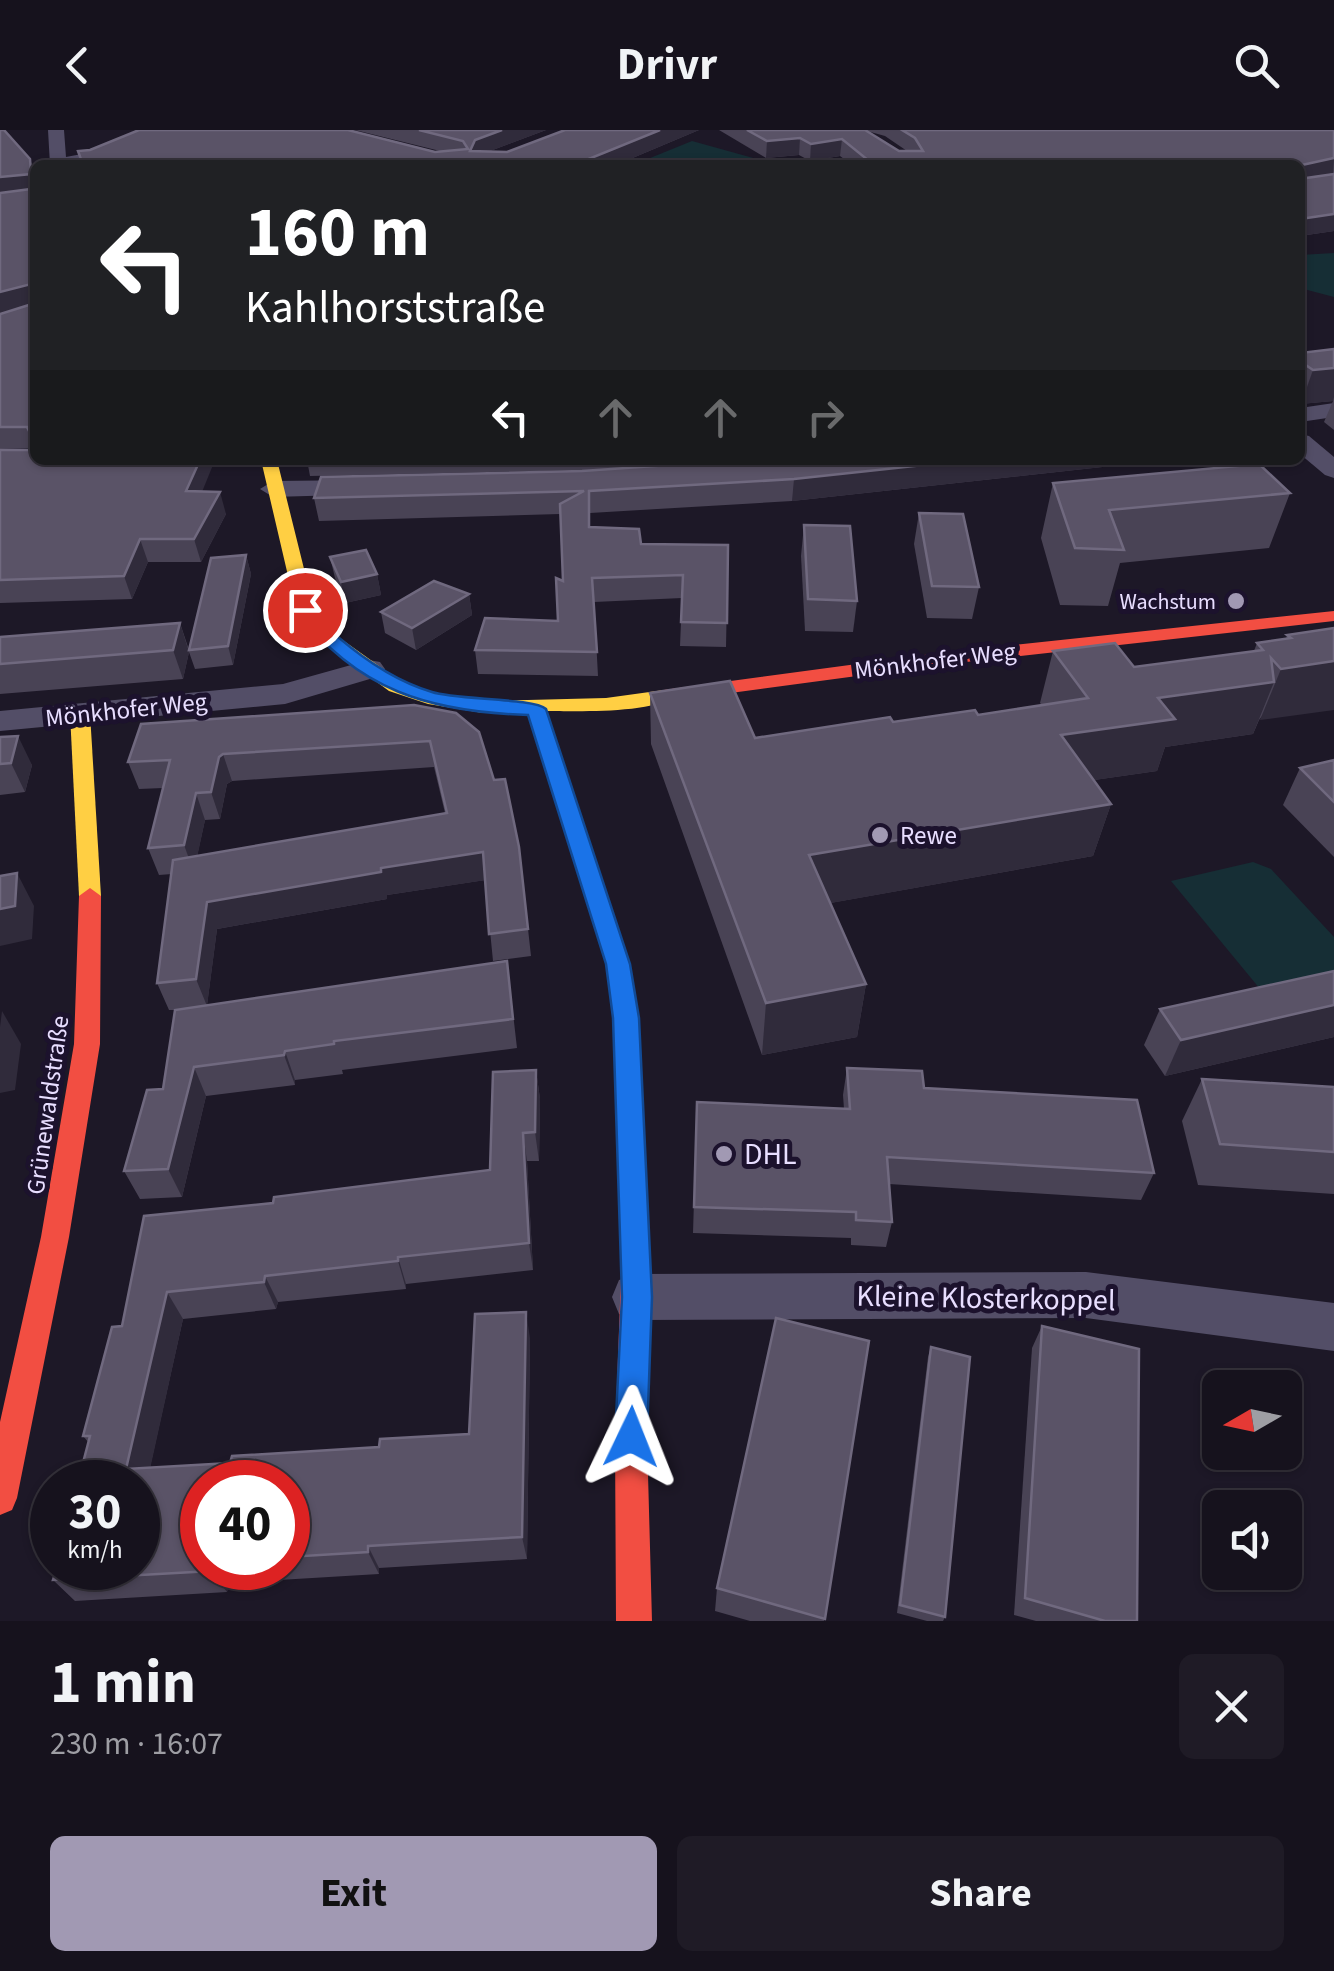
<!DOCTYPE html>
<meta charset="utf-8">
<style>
:root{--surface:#16121d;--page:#1f1b26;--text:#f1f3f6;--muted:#9e9ea4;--line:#35323b;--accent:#a199b3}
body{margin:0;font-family:"Source Sans 3",sans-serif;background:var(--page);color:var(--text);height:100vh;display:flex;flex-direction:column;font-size:38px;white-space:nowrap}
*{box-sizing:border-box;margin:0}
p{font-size:32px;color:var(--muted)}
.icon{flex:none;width:55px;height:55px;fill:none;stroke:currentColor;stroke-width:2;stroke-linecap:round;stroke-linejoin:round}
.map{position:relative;height:1491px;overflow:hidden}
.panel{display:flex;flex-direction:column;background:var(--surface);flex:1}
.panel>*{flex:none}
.top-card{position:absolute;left:30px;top:30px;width:1275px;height:305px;border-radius:15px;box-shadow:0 2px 8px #0004,0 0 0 2px var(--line);background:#202124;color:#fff;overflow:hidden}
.needle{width:65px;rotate:261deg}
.tools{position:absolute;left:1202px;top:1240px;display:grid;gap:20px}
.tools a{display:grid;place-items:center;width:100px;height:100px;border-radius:15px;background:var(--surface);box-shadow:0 2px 8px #0004,0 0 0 2px var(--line);font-size:50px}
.speed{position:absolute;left:30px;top:1330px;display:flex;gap:20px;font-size:50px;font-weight:700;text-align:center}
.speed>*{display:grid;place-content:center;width:130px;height:130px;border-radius:50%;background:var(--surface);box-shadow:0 2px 8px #0004,0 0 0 2px var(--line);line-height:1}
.speed small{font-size:25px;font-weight:400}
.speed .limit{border:15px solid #d22;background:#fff;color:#111}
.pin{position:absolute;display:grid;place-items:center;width:85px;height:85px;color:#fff;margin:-42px;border:5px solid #fff;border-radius:50%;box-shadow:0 2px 10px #0007}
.me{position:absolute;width:110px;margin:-55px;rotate:2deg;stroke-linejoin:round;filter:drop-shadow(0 0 8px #0008)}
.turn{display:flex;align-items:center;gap:35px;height:210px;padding:0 50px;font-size:45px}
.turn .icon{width:130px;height:130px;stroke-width:2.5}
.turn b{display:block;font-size:70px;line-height:85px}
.lanes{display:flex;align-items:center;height:95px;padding:0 50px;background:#0003;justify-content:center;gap:50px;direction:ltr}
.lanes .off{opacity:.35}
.round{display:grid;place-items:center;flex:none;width:105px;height:105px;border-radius:15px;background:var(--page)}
.overview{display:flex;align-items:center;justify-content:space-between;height:170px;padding:0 50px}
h1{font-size:60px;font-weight:700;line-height:75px}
.cta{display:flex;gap:20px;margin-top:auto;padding:20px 50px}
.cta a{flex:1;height:115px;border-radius:15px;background:var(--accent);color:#111;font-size:40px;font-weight:700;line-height:115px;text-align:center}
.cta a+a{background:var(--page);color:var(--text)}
header{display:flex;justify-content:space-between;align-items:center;height:130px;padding:0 50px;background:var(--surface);font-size:45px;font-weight:700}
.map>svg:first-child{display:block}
.green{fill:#162e35}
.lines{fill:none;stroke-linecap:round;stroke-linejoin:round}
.street{fill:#534e67;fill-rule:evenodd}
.slow{fill:#ffcf43;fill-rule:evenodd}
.jam{fill:#f24e42;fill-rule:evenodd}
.wall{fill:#494355;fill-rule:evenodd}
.shaded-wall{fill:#302b3b}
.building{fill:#5a5367;stroke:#70697f;stroke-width:2.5}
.route{fill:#1a73e8;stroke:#114b97;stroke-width:2.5}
.poi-dot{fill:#a199b3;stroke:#1c122d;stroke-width:4}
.labels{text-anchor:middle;stroke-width:10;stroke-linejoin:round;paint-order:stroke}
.far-poi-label{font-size:22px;fill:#e8deff;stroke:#1c122d;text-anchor:end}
.street-label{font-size:25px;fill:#e8deff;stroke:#1c122d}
.poi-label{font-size:25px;fill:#e8deff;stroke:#1c122d;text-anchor:start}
.near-poi-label{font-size:30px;fill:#e8deff;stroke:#1c122d;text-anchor:start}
.near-street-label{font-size:30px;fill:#e8deff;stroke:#1c122d}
</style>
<header><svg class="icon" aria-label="back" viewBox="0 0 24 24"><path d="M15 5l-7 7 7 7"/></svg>Drivr<svg class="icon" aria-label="search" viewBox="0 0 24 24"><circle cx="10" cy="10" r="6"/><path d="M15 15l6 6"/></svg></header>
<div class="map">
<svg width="1334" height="1491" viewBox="0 0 1334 1491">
<rect width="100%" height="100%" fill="#1d1827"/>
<g class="green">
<polygon points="692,11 778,35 633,35"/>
<polygon points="1334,123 1334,167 1300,158 1300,125"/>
<polygon points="1253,732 1271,739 1334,807 1334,860 1274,876 1171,751"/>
</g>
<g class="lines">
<g class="street">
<path d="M 48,0 L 64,0 L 66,27 C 102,22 132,0 169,0 L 93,33 L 50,35 Z"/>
<polygon points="1334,273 1334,287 1300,292 1300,278"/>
<polygon points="1300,304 1309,306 1334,327 1334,348 1325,345 1300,324"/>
<polygon points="367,350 376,352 380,358 376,364 273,367 260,359 273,351"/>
<polygon points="369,530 380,532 385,539 380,546 285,574 0,601 0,581 283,554"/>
<polygon points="1086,1142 1334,1173 1334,1221 1086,1188 637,1190 619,1184 612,1167 619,1150 637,1144"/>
</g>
<g class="slow">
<path d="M 261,330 L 277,330 L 314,479 L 337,506 L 403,553 L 438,564 L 483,571 L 606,568 L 664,560 L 674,566 C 652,584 576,581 547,581 L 630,834 L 638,888 L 651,1146 L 646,1156 L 636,1160 L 626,1156 L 621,1146 L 614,888 L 606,834 L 527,582 L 483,583 L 428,574 L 389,561 L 325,514 L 296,480 Z"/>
<polygon points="80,577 90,583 101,766 90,774 79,766 70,583"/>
</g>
<g class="jam">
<polygon points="1334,481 1334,491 939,535 664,572 654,566 664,560 939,523"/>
<polygon points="90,758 101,766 100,914 69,1107 17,1368 12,1380 0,1385 0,1292 41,1107 74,914 79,766"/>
<polygon points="636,1132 646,1136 651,1146 647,1307 652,1491 616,1491 615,1307 621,1146 626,1136"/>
</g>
</g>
<g class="wall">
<polygon points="0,0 30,29 35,44 35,61 32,62 35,71 35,318 0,319 0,184 27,176 0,183"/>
<polygon points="355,0 546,0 490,21 507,22 565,0 699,0 616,35 82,35 90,20 440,21"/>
<path d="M 719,0 L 1334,0 L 1334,101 L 1300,106 L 1300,35 L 852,35 L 840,26 L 810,31 L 799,25 L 766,28 ZM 867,1 L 885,6 L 907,21 L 899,21 Z"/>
<polygon points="1334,219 1334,300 1324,292 1333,271 1300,274 1300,223"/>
<polygon points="0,320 202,361 226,384 201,432 148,432 132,469 0,473"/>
<polygon points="307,330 1166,330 792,371 590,383 590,397 641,414 728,415 726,517 680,516 682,468 594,472 598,546 478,544 475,520 558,491 563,451 560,384 319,391 314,368 583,340 310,346"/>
<polygon points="1053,353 1290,363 1269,418 1120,433 1108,476 1060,475 1041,408"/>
<polygon points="919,383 979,457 972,489 927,488 914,414"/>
<polygon points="804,395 857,471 853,502 805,501 801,426"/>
<polygon points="246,425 251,444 233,535 195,539 189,522 183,549 0,564 0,507 180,493 189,520"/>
<polygon points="330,427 377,444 381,465 345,473 335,448"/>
<polygon points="469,464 472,485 416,520 385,503 381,482"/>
<polygon points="1334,498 1259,590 1253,604 1165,617 1157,641 1094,650 1111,674 1093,726 830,773 866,854 857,907 762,925 651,614 650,563 755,608 893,592 978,585 1042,575 1040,573 1053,521 1134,537 1254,521 1257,513 1286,509 1287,505"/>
<path d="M 414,575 L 494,650 L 519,717 L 531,826 L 493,831 L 485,750 L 387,765 L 387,769 L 217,799 L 207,875 L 507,831 L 517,918 L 342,940 L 343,944 L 295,950 L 295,955 L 206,966 L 182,1067 L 140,1069 L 124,1041 L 163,959 L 176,880 L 169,880 L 157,853 L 172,744 L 159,745 L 148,718 L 163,658 L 139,659 L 128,632 ZM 434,637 L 445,683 L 197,726 L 205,690 L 220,689 L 227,654 L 232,651 Z"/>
<polygon points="0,607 32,635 25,662 0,665"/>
<polygon points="1334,630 1334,727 1283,675 1300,638"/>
<polygon points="1334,841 1334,907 1165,946 1144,915 1160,879"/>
<polygon points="847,938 924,958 1154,1043 1141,1070 889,1054 892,1092 886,1117 851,1115 851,1108 693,1103 697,972 844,979 843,965"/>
<path d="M 536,940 L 540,969 L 539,1031 L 527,1031 L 533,1140 L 406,1154 L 406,1159 L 278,1172 L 276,1179 L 183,1189 L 150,1337 L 230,1333 L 379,1317 L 469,1304 L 530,1208 L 527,1429 L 379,1438 L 379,1444 L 229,1453 L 227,1462 L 75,1471 L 53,1450 L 89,1313 L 83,1306 L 122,1196 L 273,1073 L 490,1040 ZM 288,1352 L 288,1438 L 202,1438 Z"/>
<polygon points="1202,949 1334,957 1334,1064 1198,1055 1182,991"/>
<polygon points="1042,1196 1137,1491 1036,1491 1014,1485 1032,1218"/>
<polygon points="931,1217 945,1487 943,1491 927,1491 897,1483 928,1227"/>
<polygon points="717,1458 825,1489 824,1491 750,1491 715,1481"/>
</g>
<g class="shaded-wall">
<polygon points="502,0 546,0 477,26 470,21 475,10"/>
<polygon points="660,0 699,0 616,35 574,35"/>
<polygon points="800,8 799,25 766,28 767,11"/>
<polygon points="842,9 840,26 810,31 811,14"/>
<polygon points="1334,28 1333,43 1300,51 1302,35"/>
<polygon points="30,29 35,44 35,61 32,62 35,71 35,119 0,65 0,47"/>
<polygon points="1334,84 1334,101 1300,106 1300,89"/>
<polygon points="31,154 35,174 0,183 0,162"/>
<polygon points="1334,238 1334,267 1333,271 1301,274 1313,240"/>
<polygon points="200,330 215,330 193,384 186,361"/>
<polygon points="970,330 1166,330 792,371 794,349"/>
<polygon points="220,362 226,384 201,432 194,409"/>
<polygon points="140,409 148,432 132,469 124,446"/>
<polygon points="246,425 251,444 233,535 228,516"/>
<polygon points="377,444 381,465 345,473 341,452"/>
<polygon points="469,464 472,485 416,520 412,498"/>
<polygon points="180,493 189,522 183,549 173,520"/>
<polygon points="1334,531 1334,580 1260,590 1281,539"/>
<polygon points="1274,552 1253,604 1165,617 1157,641 1046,657 1061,605 1158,568"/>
<polygon points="18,606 32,635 25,662 11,633"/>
<polygon points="223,624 232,651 227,654 220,689 211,662 219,627"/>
<polygon points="196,663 205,690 194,742 184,715"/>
<polygon points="1111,674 1093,726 803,778 809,725"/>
<polygon points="483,722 486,750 387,765 387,769 217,799 207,876 196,849 207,772 381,738"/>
<polygon points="17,743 34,776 32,809 0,816 0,779"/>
<polygon points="866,854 857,907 762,925 766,873"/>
<polygon points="1334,875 1334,907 1165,946 1181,910"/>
<polygon points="2,881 21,914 15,960 0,963 0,897"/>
<polygon points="285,921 295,950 295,955 284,925"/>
<polygon points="194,937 206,966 182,1067 168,1039"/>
<polygon points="536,940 540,969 539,1031 535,1002"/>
<polygon points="523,1003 527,1031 533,1140 529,1113"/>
<polygon points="398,1127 406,1154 406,1159 398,1131"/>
<polygon points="265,1146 278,1172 276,1179 264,1152"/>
<polygon points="167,1162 183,1189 145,1362 126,1339"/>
<polygon points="526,1182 530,1208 527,1429 522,1407"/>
<polygon points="368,1416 379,1438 379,1444 368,1422"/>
<polygon points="212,1438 217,1438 229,1453 227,1462 211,1441"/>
</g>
<g class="building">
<polygon points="0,0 4,0 30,29 31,44 0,47"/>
<polygon points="139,0 348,0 435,22 468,19 463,11 419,0 502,0 475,10 470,21 507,22 565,0 660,0 574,35 83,35 78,21 90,20"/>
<polygon points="747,0 865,0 899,21 923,21 915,8 902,0 1334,0 1334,28 1302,35 1306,48 1334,44 1334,84 1300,89 1300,35 874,35 842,9 811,14 800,8 767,11"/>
<polygon points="31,59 31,78 35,78 33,113 35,113 35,305 31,305 27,297 0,297 0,184 32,174 31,154 0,162 0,63"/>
<polygon points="1334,219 1334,238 1313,240 1300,231 1300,223"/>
<polygon points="0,320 35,320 35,330 200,330 186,361 220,362 194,409 140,409 124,446 0,450"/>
<polygon points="743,330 970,330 794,349 589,361 589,397 639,399 641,414 728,415 727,493 681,492 683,445 592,448 597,522 475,520 485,488 558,491 556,448 563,451 560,374 584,361 314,368 321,347 582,341"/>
<polygon points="1259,334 1290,363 1109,380 1124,420 1075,418 1053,353"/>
<polygon points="919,383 963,384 979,457 932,456"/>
<polygon points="804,395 850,396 857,471 808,469"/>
<polygon points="366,420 377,444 341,452 330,427"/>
<polygon points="246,425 228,516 189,520 211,428"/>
<polygon points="434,451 469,464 412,498 381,482"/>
<polygon points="180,493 173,520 0,534 0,507"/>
<polygon points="1334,498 1334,531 1281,539 1271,528 1274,552 1158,568 1175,589 1061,605 1111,674 809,725 866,854 766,873 650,563 730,551 755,608 890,587 893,592 975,580 978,585 1088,568 1053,521 1115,513 1134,537 1263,520 1257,513 1291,508 1287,505"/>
<polygon points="414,575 456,583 479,602 494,650 505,649 519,717 528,799 489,804 483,722 381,738 381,742 207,772 196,849 157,853 173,730 447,683 430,611 223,624 219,627 211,662 196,663 184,715 148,718 170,630 128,632 141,594"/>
<polygon points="18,606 11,633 0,634 0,607"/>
<polygon points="1334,630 1334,672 1300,638"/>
<polygon points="17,743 15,776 0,779 0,746"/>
<polygon points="507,831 513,889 334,911 334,914 285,921 284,925 194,937 168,1039 124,1041 147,960 163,959 175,880"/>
<polygon points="1334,841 1334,875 1181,910 1160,879"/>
<polygon points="847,938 922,941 924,958 1137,970 1154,1043 887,1027 892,1092 856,1090 856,1082 694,1077 697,972 850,979"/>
<polygon points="536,940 535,1002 523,1003 529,1113 398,1127 398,1131 265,1146 264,1152 167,1162 126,1339 230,1333 232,1326 379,1317 380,1309 469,1304 475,1184 526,1182 522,1407 368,1416 368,1422 288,1427 288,1352 202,1352 202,1438 212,1438 211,1441 53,1450 57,1438 138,1438 138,1352 78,1352 90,1306 83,1306 112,1197 122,1196 144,1086 273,1073 274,1067 490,1040 493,942"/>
<polygon points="1202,949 1334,957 1334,1022 1220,1014"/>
<polygon points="776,1188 869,1211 825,1489 717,1458"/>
<polygon points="1042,1196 1139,1219 1137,1491 1105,1491 1025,1468"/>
<polygon points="931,1217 970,1227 945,1487 900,1475"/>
</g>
<path class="route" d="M 305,475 C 320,480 327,497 338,507 C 365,530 398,552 432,562 C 456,570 534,568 546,579 L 630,834 L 639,888 L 652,1167 L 647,1307 L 643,1319 L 631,1323 L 619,1319 L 615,1307 L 622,1167 L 613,888 L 606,834 L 528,585 C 431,582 357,561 296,480 Z"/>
<g class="poi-dot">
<circle cx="1236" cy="471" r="10"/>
<circle cx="880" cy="705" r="10"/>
<circle cx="724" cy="1024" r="10"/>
</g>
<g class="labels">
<g class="far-poi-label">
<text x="1216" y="479">Wachstum</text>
</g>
<g class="street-label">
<text transform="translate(935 530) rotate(-7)" y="9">Mönkhofer Weg</text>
<text transform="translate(126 579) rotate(-6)" y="9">Mönkhofer Weg</text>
<text transform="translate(47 975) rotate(-82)" y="9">Grünewaldstraße</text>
</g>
<g class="poi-label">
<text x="900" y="714">Rewe</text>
</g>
<g class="near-poi-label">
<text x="744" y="1034">DHL</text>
</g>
<g class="near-street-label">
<text transform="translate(986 1168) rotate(1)" y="10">Kleine Klosterkoppel</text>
</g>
</g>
</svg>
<div class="tools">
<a><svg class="needle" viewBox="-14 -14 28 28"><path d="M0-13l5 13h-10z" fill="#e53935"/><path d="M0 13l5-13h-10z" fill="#9e9ea4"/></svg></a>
<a><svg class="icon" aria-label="sound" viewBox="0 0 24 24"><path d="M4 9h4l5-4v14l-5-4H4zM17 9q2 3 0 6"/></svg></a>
</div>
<div class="speed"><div>30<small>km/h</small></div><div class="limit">40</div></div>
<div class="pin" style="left:305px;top:480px;background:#d93025"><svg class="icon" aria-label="arrive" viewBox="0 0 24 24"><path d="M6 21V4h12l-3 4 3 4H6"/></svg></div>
<svg class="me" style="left:631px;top:1307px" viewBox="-20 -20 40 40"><path d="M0-17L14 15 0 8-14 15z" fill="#1a73e8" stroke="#fff" stroke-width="4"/></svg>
<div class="top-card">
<div class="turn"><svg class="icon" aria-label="left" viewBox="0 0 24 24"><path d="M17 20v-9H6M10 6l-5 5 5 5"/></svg><div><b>160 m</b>Kahlhorststraße</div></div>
<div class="lanes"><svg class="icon" aria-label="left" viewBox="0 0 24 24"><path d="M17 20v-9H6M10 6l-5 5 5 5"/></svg><svg class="icon off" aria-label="ahead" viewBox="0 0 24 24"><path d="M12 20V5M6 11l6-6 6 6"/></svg><svg class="icon off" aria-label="ahead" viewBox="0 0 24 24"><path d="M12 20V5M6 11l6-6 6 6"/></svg><svg class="icon off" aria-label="right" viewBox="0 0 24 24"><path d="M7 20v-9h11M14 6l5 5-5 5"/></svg></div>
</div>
</div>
<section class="panel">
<div class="overview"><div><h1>1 min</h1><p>230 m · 16:07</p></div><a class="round"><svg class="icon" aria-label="close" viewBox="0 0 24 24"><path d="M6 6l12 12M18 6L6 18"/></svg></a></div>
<div class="cta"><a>Exit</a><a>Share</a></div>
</section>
